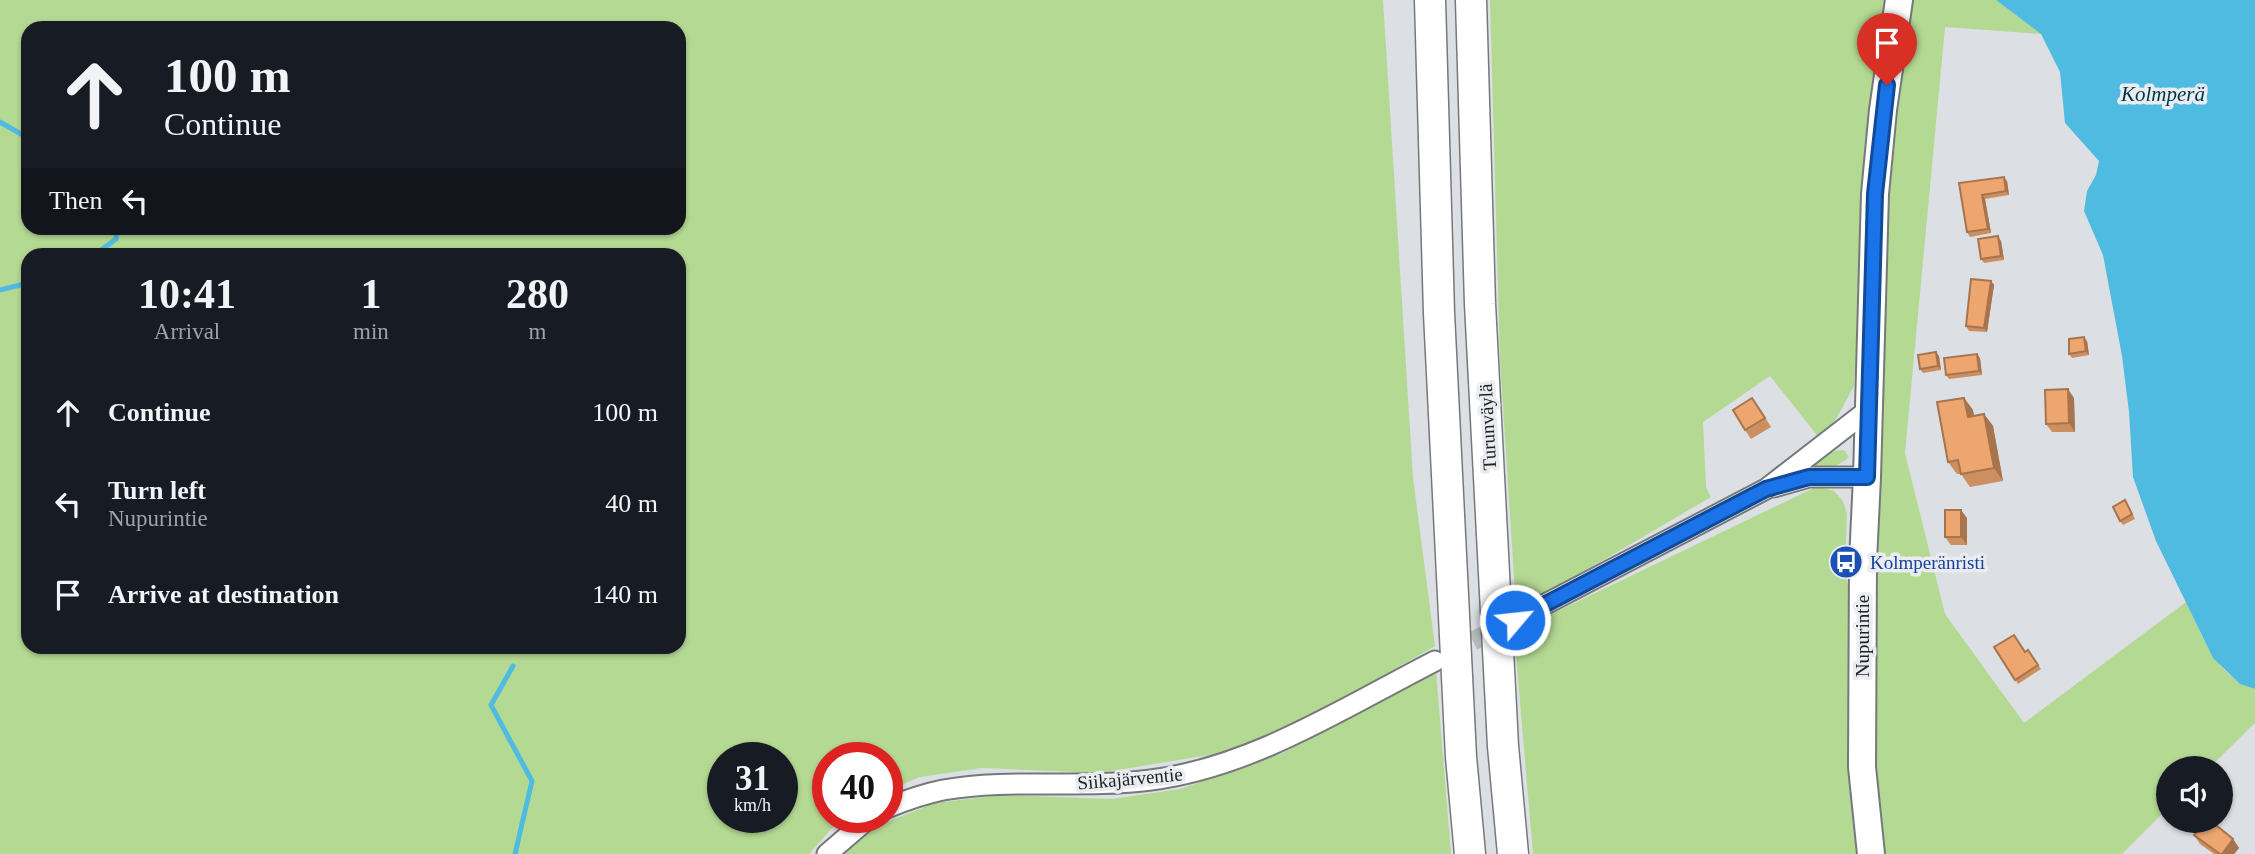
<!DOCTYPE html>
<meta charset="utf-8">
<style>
:root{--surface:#171b24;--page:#242831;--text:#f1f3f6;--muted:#9ea1a6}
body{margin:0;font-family:"Times New Roman",serif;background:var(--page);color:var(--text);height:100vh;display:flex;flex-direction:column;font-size:26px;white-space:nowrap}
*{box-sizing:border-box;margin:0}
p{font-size:23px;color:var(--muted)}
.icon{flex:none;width:38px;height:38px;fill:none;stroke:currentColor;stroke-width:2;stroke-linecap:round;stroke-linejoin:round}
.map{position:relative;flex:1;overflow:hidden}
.drawer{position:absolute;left:21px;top:248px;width:665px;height:406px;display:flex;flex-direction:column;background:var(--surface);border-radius:21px;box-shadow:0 2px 5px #0004}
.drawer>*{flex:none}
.guide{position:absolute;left:21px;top:21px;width:665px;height:214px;border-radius:21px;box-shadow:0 2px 5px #0004;background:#171b24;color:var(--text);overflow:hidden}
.fabs{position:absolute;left:2156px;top:756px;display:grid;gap:14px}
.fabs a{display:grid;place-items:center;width:77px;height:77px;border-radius:50%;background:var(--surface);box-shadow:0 2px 5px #0004;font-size:35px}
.speed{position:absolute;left:707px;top:742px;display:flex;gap:14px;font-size:35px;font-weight:700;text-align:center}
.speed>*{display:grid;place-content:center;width:91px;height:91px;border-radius:50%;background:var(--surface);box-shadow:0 2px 5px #0004;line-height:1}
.speed small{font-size:18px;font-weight:400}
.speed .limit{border:10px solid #d22;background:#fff;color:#111}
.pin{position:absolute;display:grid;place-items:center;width:60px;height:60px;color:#fff;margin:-72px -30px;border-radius:50% 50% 50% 0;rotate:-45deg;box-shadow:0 0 7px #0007}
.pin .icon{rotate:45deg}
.me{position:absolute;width:77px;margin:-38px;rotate:62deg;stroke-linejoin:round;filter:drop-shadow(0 0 5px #0008)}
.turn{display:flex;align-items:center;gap:24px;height:147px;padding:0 28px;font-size:32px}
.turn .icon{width:91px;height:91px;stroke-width:2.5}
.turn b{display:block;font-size:49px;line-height:60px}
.then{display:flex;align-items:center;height:66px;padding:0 28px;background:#0003;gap:14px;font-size:26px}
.eta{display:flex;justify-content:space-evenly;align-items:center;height:119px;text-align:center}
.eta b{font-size:42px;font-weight:700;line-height:49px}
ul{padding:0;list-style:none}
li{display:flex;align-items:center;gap:21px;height:91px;padding:0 28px}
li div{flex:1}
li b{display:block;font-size:26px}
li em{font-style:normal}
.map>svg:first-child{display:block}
.green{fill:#b4d993;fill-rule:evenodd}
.water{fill:#50bbe0}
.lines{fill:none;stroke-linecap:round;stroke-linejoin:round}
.stream{stroke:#50bbe0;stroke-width:5}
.minor-tunnel{stroke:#b7b9bd;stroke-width:19;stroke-dasharray:19 10;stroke-linecap:butt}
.minor-casing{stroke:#76797c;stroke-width:23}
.major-casing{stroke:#76797c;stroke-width:30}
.highway-casing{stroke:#76797c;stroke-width:33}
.minor{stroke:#fff;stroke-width:19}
.major{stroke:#fff;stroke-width:26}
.highway{stroke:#fff;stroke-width:30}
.wall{fill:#cd8f60}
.shaded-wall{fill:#a7744e}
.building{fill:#eea670;stroke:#a7744e;stroke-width:2}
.route-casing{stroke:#114b97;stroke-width:18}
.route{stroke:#1a73e8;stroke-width:12}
.labels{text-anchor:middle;stroke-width:7;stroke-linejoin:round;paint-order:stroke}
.street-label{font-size:19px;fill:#212223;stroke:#e9ecf0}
.transit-label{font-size:19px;fill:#164399;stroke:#e9ecf0;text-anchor:start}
.water-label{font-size:21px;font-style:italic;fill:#013443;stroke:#e9ecf0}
</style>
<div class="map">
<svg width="2255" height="854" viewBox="0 0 2255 854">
<rect width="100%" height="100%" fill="#dcdfe3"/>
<g class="green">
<path d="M 0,0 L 1383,0 L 1413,478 L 1435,646 L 1328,707 L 1233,751 L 1099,773 L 982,768 L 920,777 L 887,791 L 887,758 L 828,758 L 828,817 L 842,817 L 809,854 L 0,854 ZM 28,28 L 679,28 L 679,228 L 28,228 ZM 28,256 L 679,256 L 679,648 L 28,648 ZM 723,758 L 782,758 L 782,817 L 723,817 Z"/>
<polygon points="1490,0 1889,0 1864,208 1854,386 1836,419 1820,439 1770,376 1703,422 1706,488 1711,497 1542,596 1516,608 1500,359"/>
<path d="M 1912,0 L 1996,0 L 2041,34 L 1945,27 L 1905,453 L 1945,614 L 2024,723 L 2186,602 C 2203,637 2215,676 2255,689 L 2255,723 L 2209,768 L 2168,768 L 2168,808 L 2122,854 L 1881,854 L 1876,800 L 1876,642 L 1887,214 L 1907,26 Z"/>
<path d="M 1844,450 L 1849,457 C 1837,468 1824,469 1808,470 L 1810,463 L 1835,451 Z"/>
<polygon points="1818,486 1834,491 1843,501 1847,514 1845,571 1855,618 1859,854 1533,854 1514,632"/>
<polygon points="1436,671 1451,854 842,854 879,825 935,803 1003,795 1112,799 1180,789 1283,753"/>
</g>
<polygon class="water" points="1996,0 2255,0 2255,689 2240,684 2213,658 2156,541 2133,477 2129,412 2122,356 2103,255 2084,211 2087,191 2096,175 2099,161 2065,123 2060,72 2041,34"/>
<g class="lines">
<g class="stream">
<polyline points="0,122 28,138"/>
<polyline points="93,256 116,239 117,228"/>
<polyline points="0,290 28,283"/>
<polyline points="513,666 491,705 532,781 515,854"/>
</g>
<polyline class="minor-tunnel" points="1447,654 1505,625"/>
<defs>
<g id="minor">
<polyline points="1774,487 1809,477 1867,477"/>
<polyline points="1515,620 1766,489 1868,410"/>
<path d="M 887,808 C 906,800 924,794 943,790 C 1012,778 1082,789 1151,780 C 1253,767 1345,707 1435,661"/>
<polyline points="827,854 870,817"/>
</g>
<polyline id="major" points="1871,854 1862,767 1863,561 1867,477 1875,194 1883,110 1899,0"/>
<g id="highway">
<polyline points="1430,0 1439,313 1461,757 1470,854"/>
<polyline points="1471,0 1480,304 1503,746 1513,854"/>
</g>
</defs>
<use href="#minor" class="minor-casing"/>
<use href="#major" class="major-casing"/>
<use href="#highway" class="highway-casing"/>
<use href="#minor" class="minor"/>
<use href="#major" class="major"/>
<use href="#highway" class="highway"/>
</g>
<g class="wall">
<polygon points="2007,181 2009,195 1985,199 1991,233 1970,237 1967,232 1959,183"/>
<polygon points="2001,241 2004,260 1984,263 1981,259"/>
<polygon points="1991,281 1994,285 1987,332 1969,331 1966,326"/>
<polygon points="2087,341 2089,355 2072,358 2069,354"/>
<polygon points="1939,356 1941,370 1923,373 1920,369"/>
<polygon points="1980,358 1982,375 1949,379 1946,375"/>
<polygon points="1964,398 1973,410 1974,416 1984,414 1993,426 2003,481 1970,487 1961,474 1957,474 1948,462"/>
<polygon points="2074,398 2075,432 2052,432 2046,424"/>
<polygon points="1758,406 1771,427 1751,439 1745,430"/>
<polygon points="2128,505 2135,519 2123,525 2120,521"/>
<polygon points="1967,518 1967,545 1951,545 1945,537"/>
<polygon points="1994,647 2025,652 2028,650 2041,669 2018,684"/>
<polygon points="2194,835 2233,839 2239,848 2234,854 2214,854 2200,844"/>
</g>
<g class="shaded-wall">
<polygon points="2004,177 2007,181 2009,195 2006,191"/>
<polygon points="1982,195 1985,199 1991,233 1988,229"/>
<polygon points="1998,236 2001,241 2004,260 2001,256"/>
<polygon points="1991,281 1994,285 1987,332 1984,328"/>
<polygon points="2084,337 2087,341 2089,355 2086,351"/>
<polygon points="1936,352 1939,356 1941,370 1938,366"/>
<polygon points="1977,354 1980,358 1982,375 1979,371"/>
<polygon points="2068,389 2074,398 2075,432 2069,423"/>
<polygon points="1964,398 1973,410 1976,430 1968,417"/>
<polygon points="1984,414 1993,426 2003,481 1994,468"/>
<polygon points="1961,510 1967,518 1967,545 1961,537"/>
<polygon points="2233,839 2239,848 2234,854 2222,854"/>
</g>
<g class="building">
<polygon points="2004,177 2006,191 1982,195 1988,229 1967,232 1959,183"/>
<polygon points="1998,236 2001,256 1981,259 1978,239"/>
<polygon points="1971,279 1991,281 1984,328 1966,326"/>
<polygon points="2084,337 2086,351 2069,354 2069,339"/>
<polygon points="1936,352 1938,366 1920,369 1918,355"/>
<polygon points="1977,354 1979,371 1946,375 1944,358"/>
<polygon points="2068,389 2069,423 2046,424 2045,390"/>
<polygon points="1752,398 1765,418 1745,430 1733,410"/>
<polygon points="1964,398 1968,417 1984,414 1994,468 1961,474 1958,460 1948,462 1937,402"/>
<polygon points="2125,500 2132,514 2120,521 2113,507"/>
<rect x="1945" y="510" width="16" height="27"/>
<polygon points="2014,635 2025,652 2028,650 2038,665 2015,680 1994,647"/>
<polygon points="2205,821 2211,821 2233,839 2222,854 2220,854 2194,835"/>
</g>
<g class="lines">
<defs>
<polyline id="route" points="1515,620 1766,489 1809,477 1867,477 1875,194 1887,85"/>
</defs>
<use href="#route" class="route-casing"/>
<use href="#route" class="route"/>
</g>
<defs>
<symbol id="bus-disc" viewBox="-11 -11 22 22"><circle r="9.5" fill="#1a4fb4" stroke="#e9ecf0"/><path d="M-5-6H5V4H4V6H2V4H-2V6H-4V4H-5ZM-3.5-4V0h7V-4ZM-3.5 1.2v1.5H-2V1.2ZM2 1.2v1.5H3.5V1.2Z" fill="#fff"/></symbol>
</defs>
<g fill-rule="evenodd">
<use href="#bus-disc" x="1827" y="543" width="38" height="38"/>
</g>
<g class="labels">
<g class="street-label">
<text transform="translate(1487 427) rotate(-93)" y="7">Turunväylä</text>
<text transform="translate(1862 636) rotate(-90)" y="7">Nupurintie</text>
<text transform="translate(1130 778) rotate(-5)" y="7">Siikajärventie</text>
</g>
<g class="transit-label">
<text x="1870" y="569">Kolmperänristi</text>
</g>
<g class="water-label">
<text x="2163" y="101">Kolmperä</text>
</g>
</g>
</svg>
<div class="fabs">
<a><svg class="icon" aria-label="sound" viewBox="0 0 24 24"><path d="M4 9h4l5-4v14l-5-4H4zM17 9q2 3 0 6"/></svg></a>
</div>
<div class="speed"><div>31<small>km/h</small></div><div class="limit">40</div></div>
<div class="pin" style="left:1887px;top:85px;background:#d93025"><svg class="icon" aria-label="arrive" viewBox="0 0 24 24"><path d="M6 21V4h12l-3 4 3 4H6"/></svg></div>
<svg class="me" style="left:1515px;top:620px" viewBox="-20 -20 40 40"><circle r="17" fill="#1a73e8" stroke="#fff" stroke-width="3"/><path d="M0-11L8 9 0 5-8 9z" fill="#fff"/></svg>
<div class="guide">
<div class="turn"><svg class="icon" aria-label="ahead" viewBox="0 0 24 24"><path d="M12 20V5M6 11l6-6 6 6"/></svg><div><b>100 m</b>Continue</div></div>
<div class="then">Then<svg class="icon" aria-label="left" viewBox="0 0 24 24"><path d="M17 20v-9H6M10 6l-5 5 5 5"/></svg></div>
</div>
<section class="drawer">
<div class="eta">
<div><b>10:41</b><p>Arrival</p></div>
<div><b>1</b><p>min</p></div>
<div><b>280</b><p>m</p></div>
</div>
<ul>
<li><svg class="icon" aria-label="ahead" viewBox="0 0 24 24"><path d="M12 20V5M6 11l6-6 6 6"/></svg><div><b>Continue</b></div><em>100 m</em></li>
<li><svg class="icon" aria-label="left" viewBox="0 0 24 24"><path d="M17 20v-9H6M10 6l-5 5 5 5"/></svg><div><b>Turn left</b><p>Nupurintie</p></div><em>40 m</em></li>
<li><svg class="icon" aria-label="arrive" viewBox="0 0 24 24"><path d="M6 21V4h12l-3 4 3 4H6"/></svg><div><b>Arrive at destination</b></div><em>140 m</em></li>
</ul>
</section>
</div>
